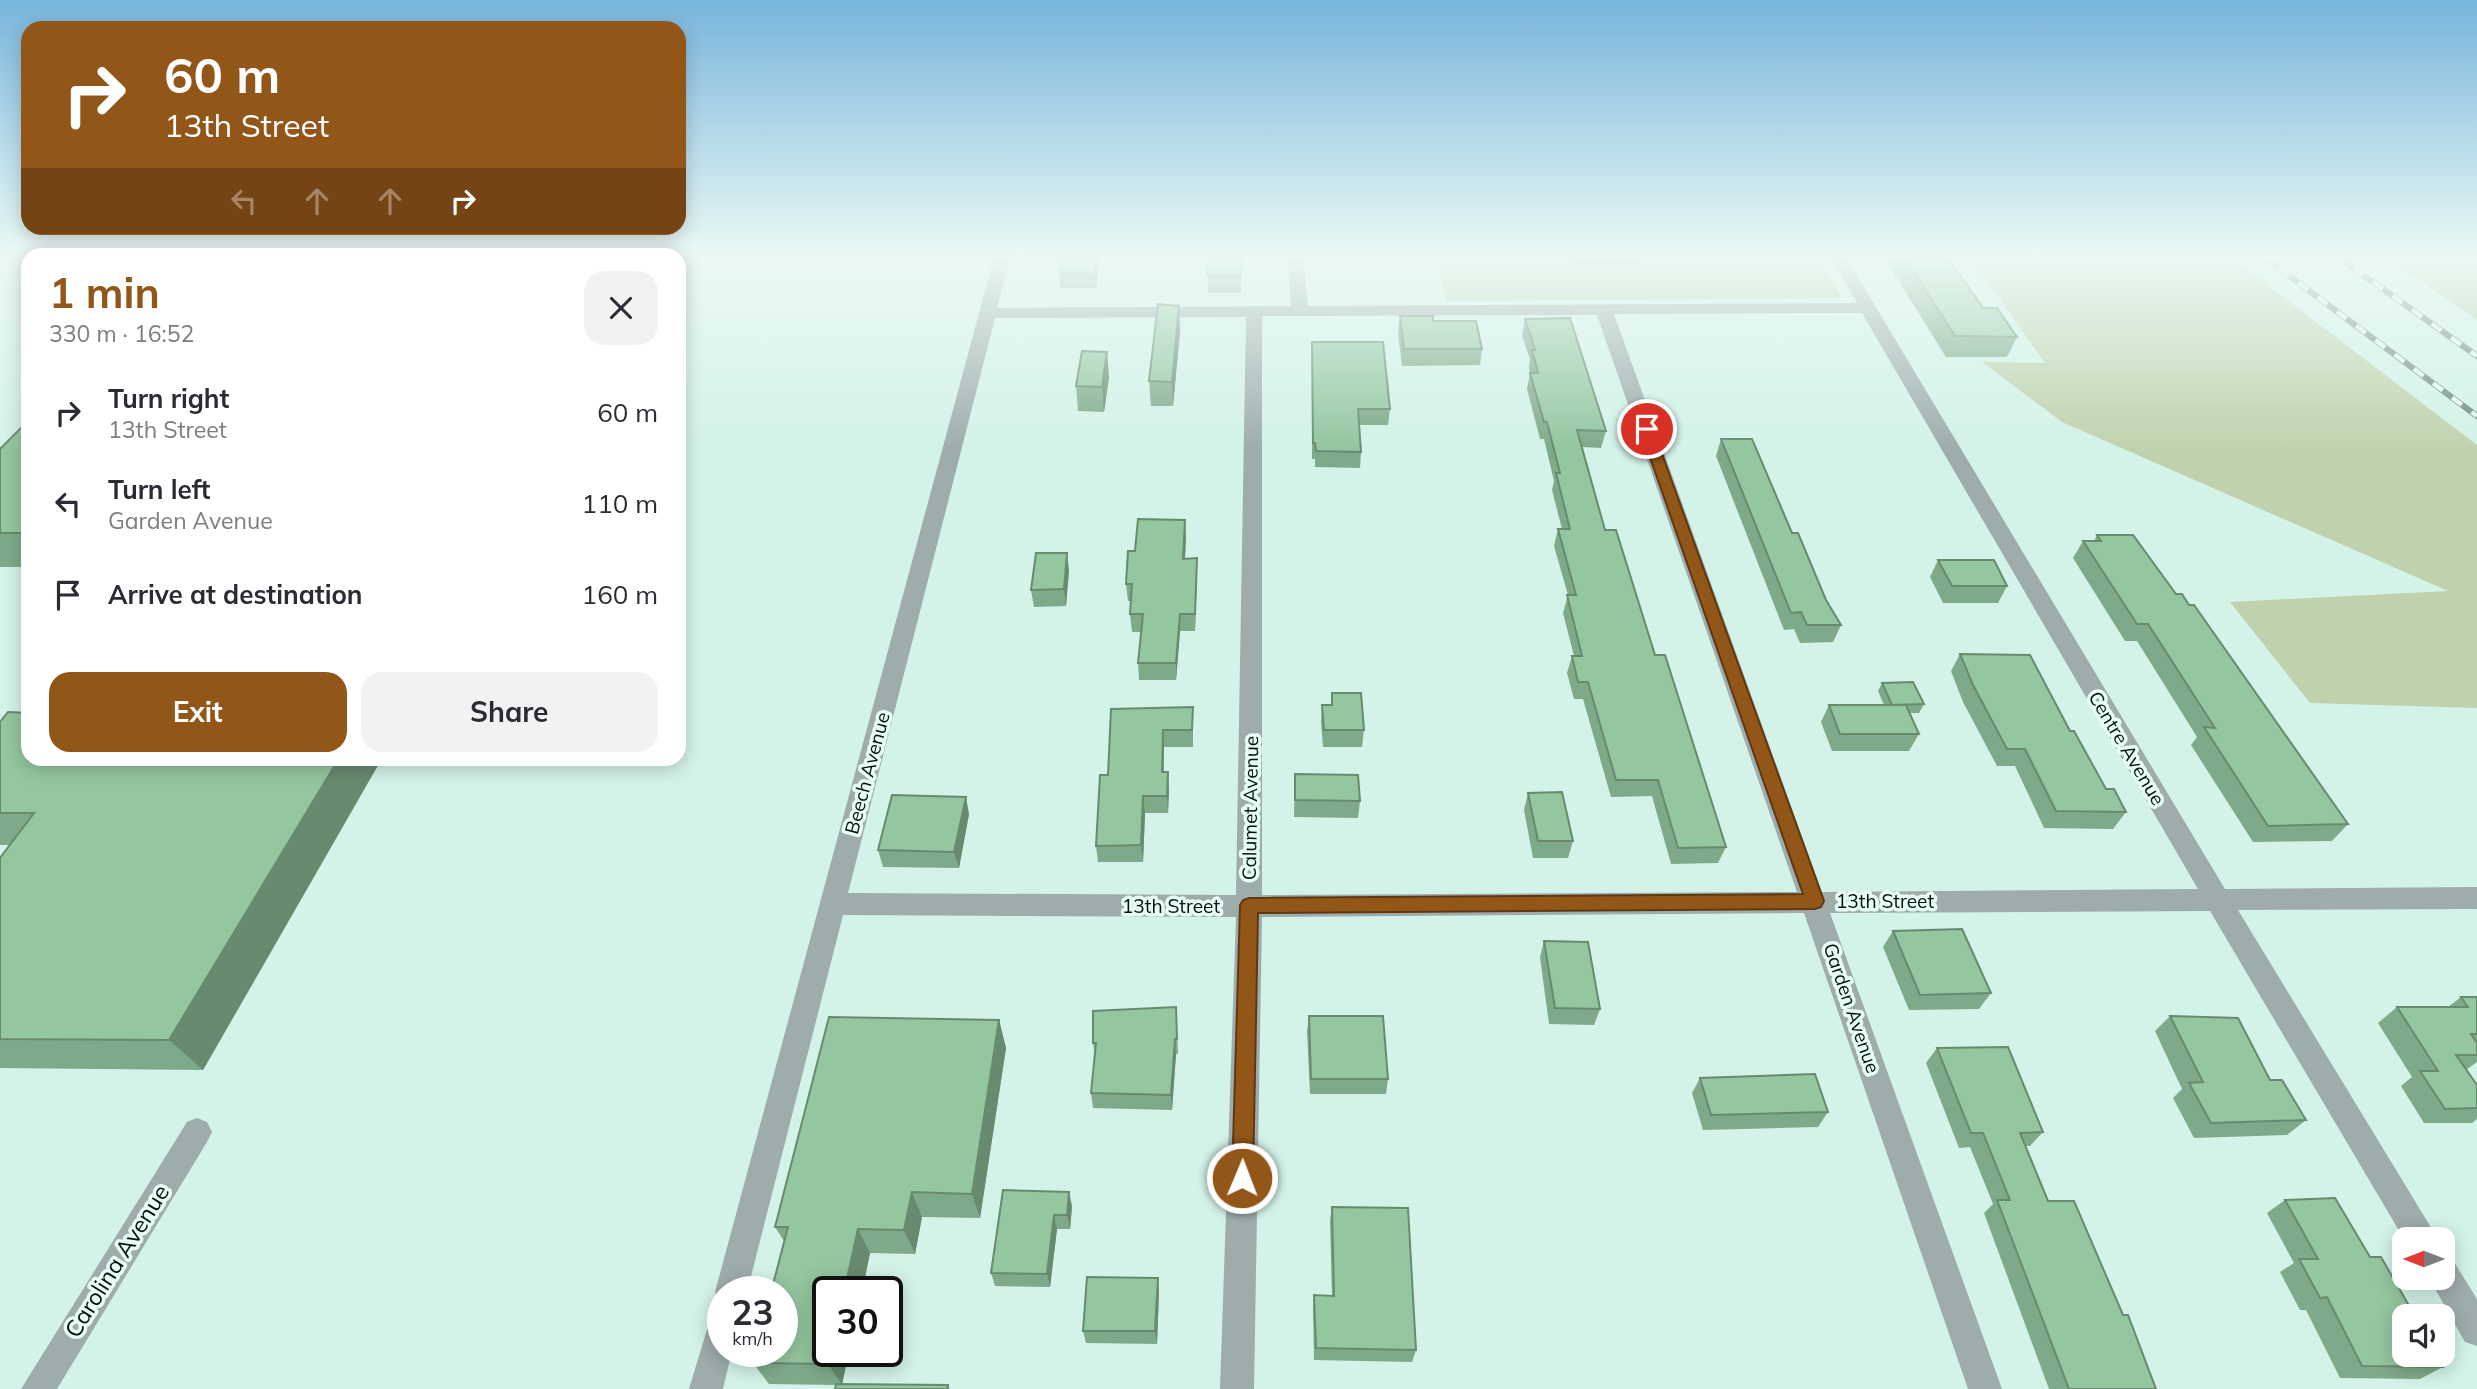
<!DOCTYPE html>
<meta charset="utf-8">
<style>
:root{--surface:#fff;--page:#f2f2f3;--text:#2b2b33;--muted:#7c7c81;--accent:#935619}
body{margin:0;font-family:Mulish,sans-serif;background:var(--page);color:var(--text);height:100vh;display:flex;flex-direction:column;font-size:26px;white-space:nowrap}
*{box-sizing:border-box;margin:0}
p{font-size:23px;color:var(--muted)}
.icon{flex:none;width:38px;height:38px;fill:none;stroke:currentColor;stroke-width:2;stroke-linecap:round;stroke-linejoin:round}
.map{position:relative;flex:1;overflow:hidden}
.details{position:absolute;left:21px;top:248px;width:665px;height:518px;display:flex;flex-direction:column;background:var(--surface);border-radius:21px;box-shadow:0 4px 18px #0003}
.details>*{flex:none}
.hud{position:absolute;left:21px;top:21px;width:665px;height:214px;border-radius:21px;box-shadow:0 4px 18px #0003;background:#935619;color:#fff;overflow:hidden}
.needle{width:46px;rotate:270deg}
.buttons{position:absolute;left:2392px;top:1227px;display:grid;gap:14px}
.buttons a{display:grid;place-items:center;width:63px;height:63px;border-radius:14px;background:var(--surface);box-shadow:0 4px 18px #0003;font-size:35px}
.speed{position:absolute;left:707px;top:1276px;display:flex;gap:14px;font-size:35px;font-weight:700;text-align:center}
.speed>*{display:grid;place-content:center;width:91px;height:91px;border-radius:50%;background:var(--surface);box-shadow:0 4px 18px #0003;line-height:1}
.speed small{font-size:18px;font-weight:400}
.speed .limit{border:4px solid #111;border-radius:10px;background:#fff;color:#111}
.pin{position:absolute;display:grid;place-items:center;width:60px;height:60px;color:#fff;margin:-30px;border:4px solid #fff;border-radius:50%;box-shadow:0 2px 7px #0007}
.me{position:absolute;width:77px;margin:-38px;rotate:1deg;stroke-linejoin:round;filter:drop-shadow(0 0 5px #0008)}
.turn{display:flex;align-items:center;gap:24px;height:147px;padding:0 28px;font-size:32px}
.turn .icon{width:91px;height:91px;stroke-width:2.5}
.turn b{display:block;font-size:49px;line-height:60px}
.lanes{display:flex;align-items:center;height:66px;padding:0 28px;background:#0003;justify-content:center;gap:35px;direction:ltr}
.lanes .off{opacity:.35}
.round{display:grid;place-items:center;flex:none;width:74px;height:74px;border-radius:21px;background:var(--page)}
.overview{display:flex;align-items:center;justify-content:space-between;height:119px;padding:0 28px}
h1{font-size:42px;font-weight:700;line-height:52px;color:var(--accent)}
.primary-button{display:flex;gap:14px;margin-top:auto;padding:14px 28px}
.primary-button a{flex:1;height:80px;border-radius:21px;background:var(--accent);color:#fff;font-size:28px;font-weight:700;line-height:80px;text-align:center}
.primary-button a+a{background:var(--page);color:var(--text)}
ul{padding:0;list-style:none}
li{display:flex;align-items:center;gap:21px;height:91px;padding:0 28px}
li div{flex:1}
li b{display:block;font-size:26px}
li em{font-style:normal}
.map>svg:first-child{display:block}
.green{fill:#c0d2ad}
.water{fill:#70b6ca}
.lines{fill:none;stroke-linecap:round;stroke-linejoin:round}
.minor{fill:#9eacac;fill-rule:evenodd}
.rail-casing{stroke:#748882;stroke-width:6}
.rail{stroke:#e5fdf5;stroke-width:4.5;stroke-dasharray:12;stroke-linecap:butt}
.wall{fill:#7faa89}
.shaded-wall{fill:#688b6f}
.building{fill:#94c69f;stroke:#688b6f;stroke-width:2}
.route{fill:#935619;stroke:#603810;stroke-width:2}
.labels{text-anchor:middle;stroke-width:7;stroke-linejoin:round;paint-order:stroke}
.street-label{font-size:19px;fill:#050e0b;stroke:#e5fdf5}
.near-street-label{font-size:23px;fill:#050e0b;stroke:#e5fdf5}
</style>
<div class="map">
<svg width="2477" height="1389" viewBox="0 0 2477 1389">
<rect width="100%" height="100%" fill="#d3f2e8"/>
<g class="green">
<polygon points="1437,254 1817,254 1842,298 1446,301"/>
<polygon points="1968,254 2227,254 2477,445 2477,708 2310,703 2230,602 2448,591 2062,422 1982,362 2045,363"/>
<polygon points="2382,254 2477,254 2477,320"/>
</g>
<polygon class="water" points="1569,254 1638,254 1643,266 1572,266"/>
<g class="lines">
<g class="minor">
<path d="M 995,254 L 1011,254 L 997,308 L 1291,306 L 1287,254 L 1303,254 L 1308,306 L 1857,303 L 1828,254 L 1844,254 L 2225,889 L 2477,887 L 2477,909 L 2238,910 L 2438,1239 L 2404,1239 L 2210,911 L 1830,913 L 2002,1389 L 1968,1389 L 1804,913 L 1262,917 L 1254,1389 L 1220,1389 L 1236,917 L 843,915 L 747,1292 L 723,1292 L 723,1305 L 720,1303 L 715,1292 ZM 1862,313 L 2198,889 L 1822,892 L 1614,314 ZM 1597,315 L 1797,892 L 1262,895 L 1262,316 ZM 1246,317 L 1236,895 L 848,893 L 995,318 Z"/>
<polygon points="197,1118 207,1122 212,1132 207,1142 57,1389 21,1389 187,1122"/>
<polygon points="2443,1257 2454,1262 2477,1299 2477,1346 2465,1342 2429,1278 2443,1278"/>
<polygon points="723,1308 723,1351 732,1351 723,1389 689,1389 712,1313"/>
</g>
<defs>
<g id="rail">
<polyline points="2260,254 2477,416"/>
<polyline points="2334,254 2477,356"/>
</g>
</defs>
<use href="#rail" class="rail-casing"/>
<use href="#rail" class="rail"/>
</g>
<g class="wall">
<polygon points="1061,254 1097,254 1098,265 1096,288 1060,288 1059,272"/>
<rect x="1208" y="254" width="33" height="39"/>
<polygon points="1882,254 1945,254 1983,308 2017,337 2007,357 1946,357"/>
<polygon points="1400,316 1433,321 1482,349 1480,365 1402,366 1398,333"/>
<polygon points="1525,319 1606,431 1601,448 1582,447 1605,530 1655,655 1726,847 1718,863 1671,864 1652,796 1611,797 1583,699 1574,699 1567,673 1572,656 1574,656 1563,613 1568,595 1554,546 1558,529 1562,529 1552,490 1554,481 1544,439 1540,439 1527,389 1530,373 1529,367 1530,359 1522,336"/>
<polygon points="1180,331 1173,406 1151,406 1149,381"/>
<polygon points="1312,342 1390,409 1388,425 1359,425 1361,452 1360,468 1315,467 1315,459 1312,459"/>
<polygon points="1109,377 1104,412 1078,411 1076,386"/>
<polygon points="28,421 28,567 0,567 0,449"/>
<polygon points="1721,439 1792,533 1826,600 1841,625 1833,642 1800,643 1794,629 1784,630 1716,456"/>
<polygon points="2097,535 2176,594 2348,824 2332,841 2253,842 2191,745 2197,737 2137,641 2125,641 2073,558 2083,541 2094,541"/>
<polygon points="1186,537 1185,559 1197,558 1195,631 1180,631 1176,680 1139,680 1138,663 1141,632 1132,632 1130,614 1131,601 1128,601 1126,584 1135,551"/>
<polygon points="1938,560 2007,586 1998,603 1943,603 1930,577"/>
<polygon points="1069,570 1066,606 1034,607 1031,590"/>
<polygon points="1960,654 2070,731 2106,789 2126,812 2113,829 2044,828 2015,766 1997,766 1963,702 1951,671"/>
<polygon points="1882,683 1924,704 1919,713 1909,713 1919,734 1909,751 1832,751 1821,722 1829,705 1884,705 1878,691"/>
<polygon points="1332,693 1364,730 1362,747 1323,747 1321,722 1322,705 1331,705"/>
<polygon points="1193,707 1193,747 1164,747 1164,772 1169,789 1168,813 1145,813 1143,862 1098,862 1096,846 1108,775 1111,709"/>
<polygon points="0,722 28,760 381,760 203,1070 0,1068 0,858 10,845 0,845"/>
<polygon points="1295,774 1360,801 1358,818 1294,817"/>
<polygon points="1528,793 1573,841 1568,858 1533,858 1524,810"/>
<polygon points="969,814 959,868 883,867 878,850"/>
<polygon points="1893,931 1991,993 1979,1009 1909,1010 1883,947"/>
<polygon points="1544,941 1600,1009 1594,1025 1549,1024 1540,957"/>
<polygon points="2461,997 2477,997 2477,1062 2466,1070 2477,1085 2477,1119 2472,1123 2424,1123 2401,1086 2412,1077 2378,1023 2397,1007 2448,1007"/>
<polygon points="1309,1016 1388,1079 1386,1094 1310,1094 1307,1032"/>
<polygon points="2170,1016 2270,1080 2306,1120 2287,1135 2194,1138 2173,1098 2182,1089 2155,1031"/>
<polygon points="999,1020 1006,1048 980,1218 922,1217 915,1254 870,1253 862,1292 828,1292 828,1351 849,1351 842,1384 948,1385 950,1389 835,1389 836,1385 769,1384 753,1363 784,1241 775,1227"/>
<polygon points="1177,1023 1178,1054 1176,1054 1172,1110 1093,1108 1091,1093 1095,1056 1093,1043"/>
<polygon points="1937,1048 2043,1132 2030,1146 2025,1146 2048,1201 2123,1315 2156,1389 2049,1389 1984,1213 1993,1204 1970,1147 1959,1148 1926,1063"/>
<polygon points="1700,1078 1828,1112 1818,1127 1703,1130 1692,1093"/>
<polygon points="1003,1190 1072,1206 1070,1229 1057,1229 1050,1287 995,1286 991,1273"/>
<polygon points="2285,1200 2370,1257 2443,1367 2420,1379 2340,1378 2306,1310 2300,1310 2280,1272 2294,1263 2267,1213"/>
<polygon points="1332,1207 1416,1350 1412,1362 1314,1360 1313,1308 1314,1295 1332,1296 1330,1221"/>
<polygon points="1158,1278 1159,1291 1157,1344 1086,1343 1083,1331"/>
</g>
<g class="shaded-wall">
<polygon points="1096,254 1097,254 1098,265 1096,288 1095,272"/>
<polygon points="1179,306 1180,331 1173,406 1172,382"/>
<polygon points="1107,352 1109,377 1104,412 1102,387"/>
<polygon points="1185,520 1186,537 1184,576 1183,559"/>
<polygon points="1067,553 1069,570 1066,606 1064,589"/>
<polygon points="1197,558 1197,576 1195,631 1195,614"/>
<polygon points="1180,614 1180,631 1176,680 1176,663"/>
<polygon points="1163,730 1164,747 1163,789 1162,772"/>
<polygon points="338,760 381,760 203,1070 169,1040"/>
<polygon points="1168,772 1169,789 1168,813 1167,796"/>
<polygon points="1143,796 1145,813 1143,862 1141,845"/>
<polygon points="966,797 969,814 959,868 954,852"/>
<polygon points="999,1020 1006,1048 980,1218 972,1194"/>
<polygon points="1175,1039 1176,1054 1172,1110 1171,1095"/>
<polygon points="912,1192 922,1217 915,1254 904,1230"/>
<polygon points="1069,1192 1072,1206 1070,1229 1067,1215"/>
<polygon points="1054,1215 1057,1229 1050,1287 1047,1274"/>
<polygon points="858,1229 870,1253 862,1292 844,1292"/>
<polygon points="1158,1278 1159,1291 1157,1344 1155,1331"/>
<polygon points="831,1351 849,1351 842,1385 828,1364"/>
</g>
<g class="building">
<polygon points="1061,254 1096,254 1095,272 1059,272"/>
<polygon points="1208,254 1241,254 1241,276 1207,276"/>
<polygon points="1902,254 1945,254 1983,308 1997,308 2017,337 1955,336"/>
<polygon points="1158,304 1179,306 1172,382 1149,381"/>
<polygon points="1400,316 1433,316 1433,321 1476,321 1482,349 1404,349"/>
<polygon points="1570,318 1606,431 1577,430 1605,530 1616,530 1655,655 1665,655 1726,847 1678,848 1658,780 1616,780 1588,682 1578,682 1572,656 1582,656 1567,595 1576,595 1558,529 1570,529 1556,473 1560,473 1547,422 1544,422 1530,373 1538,373 1532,350 1535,350 1525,319"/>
<polygon points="1312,342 1383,342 1390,409 1358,409 1361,452 1316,451 1315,443 1313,443"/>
<polygon points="1082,351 1107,352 1102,387 1076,386"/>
<polygon points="28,421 28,533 0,533 0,449"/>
<polygon points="1721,439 1752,439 1792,533 1798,533 1826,600 1841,625 1807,625 1801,612 1791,613"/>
<polygon points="1138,519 1185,520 1183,559 1197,558 1195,614 1180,614 1176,663 1138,663 1143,614 1130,614 1132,584 1126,584 1128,551 1135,551"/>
<polygon points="2097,535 2133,535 2176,594 2182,594 2189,605 2194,605 2348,824 2268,826 2204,727 2215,728 2148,624 2137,624 2083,541 2101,541"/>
<polygon points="1036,553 1067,553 1064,589 1031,590"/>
<polygon points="1938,560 1994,560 2007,586 1952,586"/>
<polygon points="1960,654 2030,655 2070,731 2074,731 2106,789 2114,789 2126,812 2056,811 2025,749 2007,749 1973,685"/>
<polygon points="1913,682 1924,704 1892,705 1882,683"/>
<polygon points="1332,693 1361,693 1364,730 1324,730 1322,705 1332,705"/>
<polygon points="1829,705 1906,705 1919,734 1840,734"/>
<polygon points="1193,707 1192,730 1163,730 1162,772 1168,772 1167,796 1143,796 1141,845 1096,846 1100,775 1108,775 1111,709"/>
<polygon points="8,712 28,713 28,760 338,760 169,1040 0,1039 0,858 34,813 0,813 0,722"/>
<polygon points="1295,774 1358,775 1360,801 1295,800"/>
<polygon points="1562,792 1573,841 1538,841 1528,793"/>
<polygon points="892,795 966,797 954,852 878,850"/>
<polygon points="1962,929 1991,993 1920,995 1893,931"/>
<polygon points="1544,941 1588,942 1600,1009 1555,1008"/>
<polygon points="2461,997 2477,997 2477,1034 2471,1034 2477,1043 2477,1055 2456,1055 2477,1085 2477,1108 2445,1109 2420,1071 2438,1071 2397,1007 2468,1007"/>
<polygon points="1176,1007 1177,1039 1175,1039 1171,1095 1091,1093 1096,1043 1093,1043 1093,1011"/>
<polygon points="1309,1016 1383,1016 1388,1079 1311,1079"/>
<polygon points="2170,1016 2238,1018 2270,1080 2282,1080 2306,1120 2211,1123 2189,1083 2203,1082"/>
<polygon points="829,1017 999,1020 972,1194 912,1192 904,1230 858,1229 844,1292 828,1292 828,1351 831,1351 828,1364 753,1363 756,1351 782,1351 782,1292 771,1292 788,1227 775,1227"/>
<polygon points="2008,1047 2043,1132 2020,1133 2048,1201 2074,1201 2123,1315 2128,1315 2156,1389 2069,1389 1997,1200 2010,1200 1983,1133 1971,1133 1937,1048"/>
<polygon points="1815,1074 1828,1112 1711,1115 1700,1078"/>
<polygon points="1003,1190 1069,1192 1067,1215 1054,1215 1047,1274 991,1273"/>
<polygon points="2335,1198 2370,1257 2381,1257 2415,1316 2404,1316 2404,1354 2436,1354 2443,1367 2362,1366 2327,1297 2320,1298 2299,1259 2318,1259 2285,1200"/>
<polygon points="1332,1207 1408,1208 1416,1350 1316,1348 1314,1295 1334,1296"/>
<polygon points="1087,1277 1158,1278 1155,1331 1083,1331"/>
<polygon points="836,1384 948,1385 947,1389 835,1389"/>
</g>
<linearGradient id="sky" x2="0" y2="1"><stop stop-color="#78b5dc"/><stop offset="0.57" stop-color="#ebf9f5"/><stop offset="1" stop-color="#ebf9f5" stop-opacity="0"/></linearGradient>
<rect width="2477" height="449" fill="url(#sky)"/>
<polygon class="route" points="1647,426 1653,429 1824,901 1821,907 1815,909 1258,913 1253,1178 1250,1185 1242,1188 1235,1185 1232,1178 1240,905 1243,900 1249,898 1803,894 1640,429"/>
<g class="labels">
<g class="street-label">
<text transform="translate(2127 748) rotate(59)" y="7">Centre Avenue</text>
<text transform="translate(867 773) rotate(-75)" y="7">Beech Avenue</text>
<text transform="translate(1250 808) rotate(-89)" y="7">Calumet Avenue</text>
<text x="1885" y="908">13th Street</text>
<text x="1171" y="913">13th Street</text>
<text transform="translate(1852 1008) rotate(71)" y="7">Garden Avenue</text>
</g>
<g class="near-street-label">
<text transform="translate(117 1261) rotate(-58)" y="8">Carolina Avenue</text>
</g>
</g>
</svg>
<div class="buttons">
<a><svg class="needle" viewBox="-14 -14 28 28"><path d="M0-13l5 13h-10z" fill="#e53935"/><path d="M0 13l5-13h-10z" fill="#7c7c81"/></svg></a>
<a><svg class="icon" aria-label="sound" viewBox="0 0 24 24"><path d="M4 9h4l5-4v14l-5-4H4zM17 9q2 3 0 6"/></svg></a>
</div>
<div class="speed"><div>23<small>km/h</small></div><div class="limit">30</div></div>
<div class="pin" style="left:1647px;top:429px;background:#d93025"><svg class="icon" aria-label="arrive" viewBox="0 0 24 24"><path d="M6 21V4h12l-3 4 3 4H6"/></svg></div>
<svg class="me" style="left:1242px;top:1178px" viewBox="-20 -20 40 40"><circle r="17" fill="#935619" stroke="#fff" stroke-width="3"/><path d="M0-11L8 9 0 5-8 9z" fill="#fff"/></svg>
<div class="hud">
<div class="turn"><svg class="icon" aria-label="right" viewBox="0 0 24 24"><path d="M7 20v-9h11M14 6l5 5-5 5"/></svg><div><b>60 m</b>13th Street</div></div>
<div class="lanes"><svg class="icon off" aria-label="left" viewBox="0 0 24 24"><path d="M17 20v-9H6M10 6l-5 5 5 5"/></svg><svg class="icon off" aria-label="ahead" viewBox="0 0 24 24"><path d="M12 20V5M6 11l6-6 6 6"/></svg><svg class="icon off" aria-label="ahead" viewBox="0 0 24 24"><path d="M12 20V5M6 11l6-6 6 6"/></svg><svg class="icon" aria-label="right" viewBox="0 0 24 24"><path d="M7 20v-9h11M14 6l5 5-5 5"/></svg></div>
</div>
<section class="details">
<div class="overview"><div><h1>1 min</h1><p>330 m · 16:52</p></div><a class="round"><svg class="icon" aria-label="close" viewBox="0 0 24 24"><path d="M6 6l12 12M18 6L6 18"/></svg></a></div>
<ul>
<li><svg class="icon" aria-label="right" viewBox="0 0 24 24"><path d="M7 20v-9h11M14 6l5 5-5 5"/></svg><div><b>Turn right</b><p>13th Street</p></div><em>60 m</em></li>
<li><svg class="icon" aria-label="left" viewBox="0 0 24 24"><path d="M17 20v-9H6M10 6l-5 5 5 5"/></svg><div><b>Turn left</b><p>Garden Avenue</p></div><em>110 m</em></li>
<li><svg class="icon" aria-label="arrive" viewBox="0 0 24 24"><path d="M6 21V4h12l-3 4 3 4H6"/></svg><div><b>Arrive at destination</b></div><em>160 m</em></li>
</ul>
<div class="primary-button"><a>Exit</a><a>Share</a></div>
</section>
</div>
